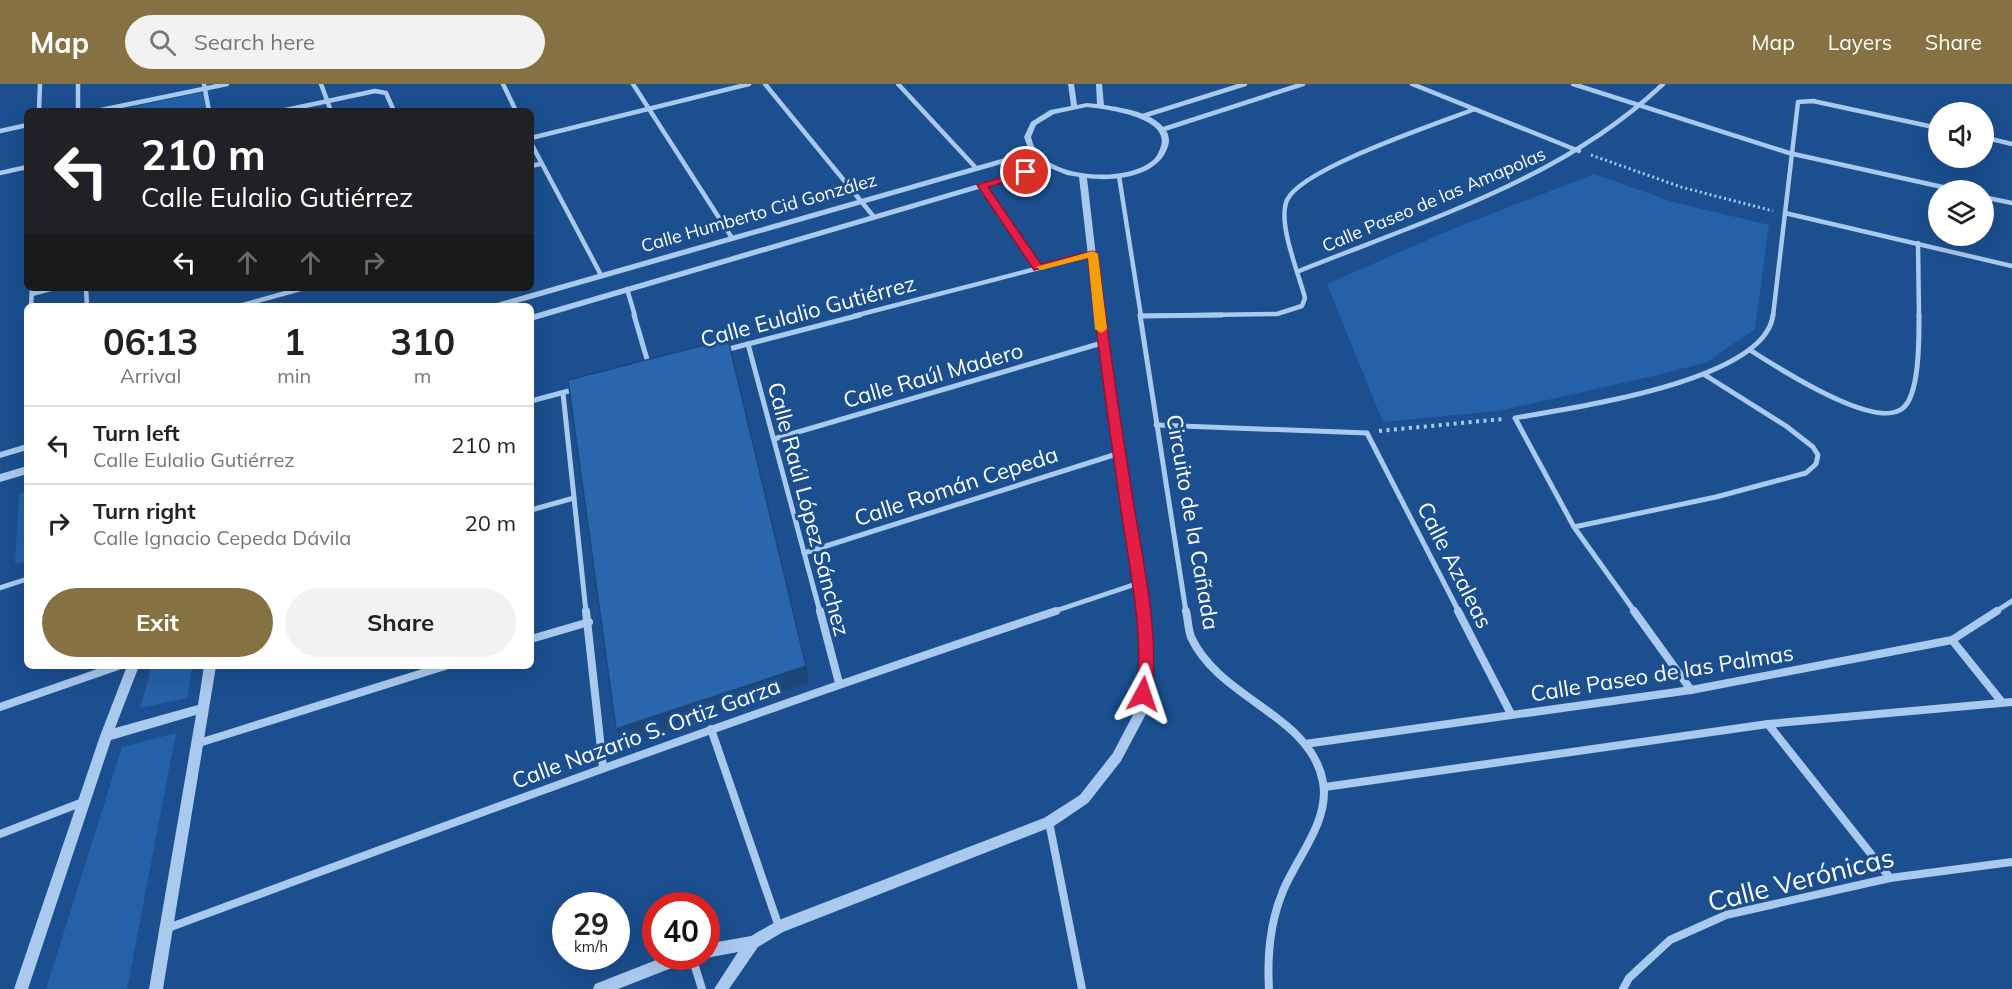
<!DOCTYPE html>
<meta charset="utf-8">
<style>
:root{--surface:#fff;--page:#f2f2f2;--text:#222;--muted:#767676;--line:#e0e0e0;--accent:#857141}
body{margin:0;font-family:Mulish,sans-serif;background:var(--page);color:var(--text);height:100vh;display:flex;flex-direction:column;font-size:22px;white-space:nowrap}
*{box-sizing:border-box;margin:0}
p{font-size:20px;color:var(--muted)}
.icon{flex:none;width:33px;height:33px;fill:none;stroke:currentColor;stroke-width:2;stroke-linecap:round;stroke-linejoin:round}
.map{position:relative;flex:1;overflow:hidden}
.drawer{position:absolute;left:24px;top:219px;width:510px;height:366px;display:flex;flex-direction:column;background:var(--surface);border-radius:9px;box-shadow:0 6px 24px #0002}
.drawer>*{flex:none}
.top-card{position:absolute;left:24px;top:24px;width:510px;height:183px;border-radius:9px;box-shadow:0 6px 24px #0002;background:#202124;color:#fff;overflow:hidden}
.tools{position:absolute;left:1928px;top:18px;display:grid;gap:12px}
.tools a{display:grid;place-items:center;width:66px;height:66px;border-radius:50%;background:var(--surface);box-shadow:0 6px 24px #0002;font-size:30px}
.speed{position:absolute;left:552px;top:808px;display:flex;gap:12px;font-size:30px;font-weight:700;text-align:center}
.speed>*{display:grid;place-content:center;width:78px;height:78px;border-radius:50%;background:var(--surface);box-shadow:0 6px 24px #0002;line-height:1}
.speed small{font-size:15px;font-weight:400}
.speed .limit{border:9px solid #d22;background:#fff;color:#111}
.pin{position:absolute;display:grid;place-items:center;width:51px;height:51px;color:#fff;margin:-26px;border:3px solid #fff;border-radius:50%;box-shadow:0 2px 6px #0007}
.me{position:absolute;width:66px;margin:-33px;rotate:5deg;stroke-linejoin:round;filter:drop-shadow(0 0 4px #0008)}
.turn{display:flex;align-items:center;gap:21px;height:126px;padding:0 18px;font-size:27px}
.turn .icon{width:78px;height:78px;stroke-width:2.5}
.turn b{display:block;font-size:42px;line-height:51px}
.lanes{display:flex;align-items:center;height:57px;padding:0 18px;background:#0003;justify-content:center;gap:30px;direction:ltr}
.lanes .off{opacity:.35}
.eta{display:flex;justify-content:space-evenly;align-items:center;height:102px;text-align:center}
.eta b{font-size:36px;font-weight:700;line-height:42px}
.button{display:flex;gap:12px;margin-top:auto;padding:12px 18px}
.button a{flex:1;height:69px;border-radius:36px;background:var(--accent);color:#fff;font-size:24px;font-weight:700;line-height:69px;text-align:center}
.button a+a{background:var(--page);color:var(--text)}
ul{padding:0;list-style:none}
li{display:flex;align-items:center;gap:18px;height:78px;padding:0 18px;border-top:2px solid var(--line)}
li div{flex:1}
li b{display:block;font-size:22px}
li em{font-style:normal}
header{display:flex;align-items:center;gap:36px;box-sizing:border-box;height:84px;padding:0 30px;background:var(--accent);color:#fff}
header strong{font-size:28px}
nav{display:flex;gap:33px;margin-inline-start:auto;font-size:21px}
.search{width:420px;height:54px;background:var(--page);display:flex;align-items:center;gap:15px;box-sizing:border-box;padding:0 21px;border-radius:33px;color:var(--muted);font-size:22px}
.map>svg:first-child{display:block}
.green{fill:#2461a8}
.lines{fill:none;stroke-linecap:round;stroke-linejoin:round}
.path-far1{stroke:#a9c9ee;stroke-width:3;stroke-dasharray:2 3;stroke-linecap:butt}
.path{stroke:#a9c9ee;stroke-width:4;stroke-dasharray:3 4.5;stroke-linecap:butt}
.minor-far2{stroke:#a9c9ee;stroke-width:4.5}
.minor-far1{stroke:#a9c9ee;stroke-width:5}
.minor{stroke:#a9c9ee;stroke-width:8}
.tertiary{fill:#a9c9ee;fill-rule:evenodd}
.shaded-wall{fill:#1d4779}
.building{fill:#2a66ad;stroke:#1d4779;stroke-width:1.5}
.route{fill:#e11d48;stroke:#92132f;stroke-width:1.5}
.slow{fill:#f59e0b}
.labels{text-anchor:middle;stroke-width:6;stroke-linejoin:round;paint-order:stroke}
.far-street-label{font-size:18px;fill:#fff;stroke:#1b4f8f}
.street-label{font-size:22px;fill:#fff;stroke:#1b4f8f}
.near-street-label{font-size:27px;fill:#fff;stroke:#1b4f8f}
</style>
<header>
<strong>Map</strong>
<div class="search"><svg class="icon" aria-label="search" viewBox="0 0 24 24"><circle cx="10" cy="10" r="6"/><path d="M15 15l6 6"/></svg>Search here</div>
<nav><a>Map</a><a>Layers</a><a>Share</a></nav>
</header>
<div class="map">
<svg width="2012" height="905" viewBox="0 0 2012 905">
<rect width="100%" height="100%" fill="#1b4f8f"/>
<g class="green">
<polygon points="204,8 206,27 115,27"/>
<polygon points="1594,90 1673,118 1769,141 1755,245 1707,278 1658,291 1498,327 1383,338 1327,200 1455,144"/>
<polygon points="27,407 27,478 15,480 19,410"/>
<polygon points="152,582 192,582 187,614 140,624"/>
<polygon points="176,649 127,905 46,905 122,663"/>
</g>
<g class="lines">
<polyline class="path-far1" points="1591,71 1681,103 1773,127"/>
<polyline class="path" points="1379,347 1503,335"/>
<g class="minor-far2">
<polyline points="78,0 78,27"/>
<polyline points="204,0 209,27"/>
<polyline points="321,0 331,27"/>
<polyline points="503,0 516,27"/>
<polyline points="633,0 732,154"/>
<polyline points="765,0 874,133"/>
<polyline points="898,0 976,84"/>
<polyline points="1412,0 1579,67"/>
<polyline points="1573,0 1789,69 1956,106"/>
<polyline points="39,27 40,0"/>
<polyline points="96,27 227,0"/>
<polyline points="281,27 375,7 386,9 394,27"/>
<polyline points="1143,32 1245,0"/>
<polyline points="1161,46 1303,0"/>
<polyline points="0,47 27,41"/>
<polyline points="1983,53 2012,60"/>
<polyline points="531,54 749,0"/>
<polyline points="531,59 601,191"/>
<polyline points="531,82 540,80"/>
<polyline points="0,89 27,83"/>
<polyline points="1119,92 1141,232"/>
<polyline points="982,101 1038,184"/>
<polyline points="1983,113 2012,119"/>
<polyline points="1785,129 2012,182"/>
<polyline points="1918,159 1919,232"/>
<path d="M 1299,187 C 1425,136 1562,96 1663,0"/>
<polyline points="86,204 87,222"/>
<polyline points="627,205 635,232"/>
<polyline points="32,210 54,204"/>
<polyline points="31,222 32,204"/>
<polyline points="239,222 304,204"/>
<polyline points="854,232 1093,170"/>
<path d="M 1140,232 L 1277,230 L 1302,222 L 1305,214 C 1299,190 1277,139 1287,116 C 1302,84 1439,39 1475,25"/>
<polyline points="1773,232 1798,18 1813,17 1938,44"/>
</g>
<g class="minor-far1">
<polyline points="634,231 649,282"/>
<polyline points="1140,231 1186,528"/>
<polyline points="1140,232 1222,231"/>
<polyline points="748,260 820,528"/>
<polyline points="725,266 860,231"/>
<path d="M 1750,266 C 1775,282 1876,348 1903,324 C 1920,310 1919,252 1919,231"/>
<polyline points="563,309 586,528"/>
<polyline points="531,317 576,305"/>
<polyline points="1156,341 1367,349 1459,528"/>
<polyline points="27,352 27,363"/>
<polyline points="774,355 1102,259"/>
<polyline points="531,426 574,414"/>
<polyline points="1574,443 1716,413 1806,389 1816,380 1818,371 1813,363 1786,342 1705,291"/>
<polyline points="804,469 1120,369"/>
<polyline points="0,504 27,495"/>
<polyline points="1052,528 1139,499"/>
<path d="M 1635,528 L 1574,443 L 1515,334 C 1569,324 1765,298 1773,231"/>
<polyline points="1995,528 2012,517"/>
</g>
<g class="minor">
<polyline points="586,527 603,683"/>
<polyline points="820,527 839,599"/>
<path d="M 1186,527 C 1188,535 1188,545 1191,553 C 1219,615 1311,631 1323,698 C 1330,737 1297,773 1283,807 C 1270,838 1267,872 1269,905"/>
<polyline points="1458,527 1511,630"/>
<polyline points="1634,527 1691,606"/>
<polyline points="531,555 589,538"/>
<polyline points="1952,556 2001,617"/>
<polyline points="0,623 118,582"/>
<polyline points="1768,640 1890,794"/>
<polyline points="711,645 779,843"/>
<polyline points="199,659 445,582"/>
<polyline points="1305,660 1691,606 1952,556 1997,527"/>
<polyline points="1325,703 1768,640 2012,618"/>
<polyline points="1049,738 1082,905"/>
<polyline points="0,750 83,718"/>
<path d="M 168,844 C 463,735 758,626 1056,527"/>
<polyline points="692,873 702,905"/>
<polyline points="1623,905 1629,894 1670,856 1726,831 1890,794 2012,778"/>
</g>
<g class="tertiary">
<path d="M 1068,0 L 1074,0 L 1077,21 L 1087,19 L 1097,20 L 1096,0 L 1102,0 L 1104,21 C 1124,24 1152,28 1165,45 C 1169,50 1170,57 1168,62 C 1159,93 1114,98 1087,94 L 1106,259 L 1144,499 L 1153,590 L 1146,630 L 1121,677 L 1088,719 L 1054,742 L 783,848 L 758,863 L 729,905 L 714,905 L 738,868 L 706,874 L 704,873 L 706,873 L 706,860 L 751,852 L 779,836 L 1044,734 L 1080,711 L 1113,669 L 1134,629 L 1141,590 L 1134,499 L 1098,259 L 1079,93 L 1067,91 L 1050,84 L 531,237 L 531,231 L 1044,81 L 1033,71 L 506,222 L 492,222 L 493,220 L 1029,67 L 1024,53 L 1031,38 L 1050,26 L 1071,22 ZM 1087,23 C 1105,25 1170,33 1161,62 C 1159,68 1157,73 1152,77 C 1126,98 1056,95 1036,66 C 1034,63 1032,57 1031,53 L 1036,41 L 1054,30 Z"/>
<polygon points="27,360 27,366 0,374 0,368"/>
<polygon points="27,382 27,390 0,398 0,390"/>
<polygon points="127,582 139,582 115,644 198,621 204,582 216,582 163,905 149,905 196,631 111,656 28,905 14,905 100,652"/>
<polygon points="664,873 689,873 687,878 618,905 593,905 595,900"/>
</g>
</g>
<polygon class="shaded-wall" points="806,582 810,598 623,660 616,645"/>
<polygon class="building" points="728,255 806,582 616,645 568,296"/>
<path class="route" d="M 1026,86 L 1031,88 L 1030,91 L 988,103 L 1041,180 L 1093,167 L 1098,170 C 1108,257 1121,342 1135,428 C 1144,482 1160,556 1151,610 L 1143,616 L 1136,610 C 1145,558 1130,486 1122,433 C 1110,347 1097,261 1088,174 L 1034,186 L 977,101 Z"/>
<polygon class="slow" points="1093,167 1098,170 1107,245 1101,249 1095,245 1088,174 1041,186 1036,183"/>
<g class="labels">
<g class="far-street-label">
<text transform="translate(1434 116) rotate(-23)" y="6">Calle Paseo de las Amapolas</text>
<text transform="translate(759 129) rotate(-16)" y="6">Calle Humberto Cid González</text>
</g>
<g class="street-label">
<text transform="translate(808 227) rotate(-15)" y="8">Calle Eulalio Gutiérrez</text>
<text transform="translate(933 291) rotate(-16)" y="8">Calle Raúl Madero</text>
<text transform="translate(956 402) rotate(-18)" y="8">Calle Román Cepeda</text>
<text transform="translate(809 425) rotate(75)" y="8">Calle Raúl López Sánchez</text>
<text transform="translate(1193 438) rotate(80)" y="8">Circuito de la Cañada</text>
<text transform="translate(1455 481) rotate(63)" y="8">Calle Azaleas</text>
<text transform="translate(1662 589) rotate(-9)" y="8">Calle Paseo de las Palmas</text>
<text transform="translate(646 649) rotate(-20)" y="8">Calle Nazario S. Ortiz Garza</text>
</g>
<g class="near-street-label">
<text transform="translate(1801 796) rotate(-14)" y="9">Calle Verónicas</text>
</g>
</g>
</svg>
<div class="tools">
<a><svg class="icon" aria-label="sound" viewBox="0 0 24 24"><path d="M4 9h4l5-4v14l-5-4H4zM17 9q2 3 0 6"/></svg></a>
<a><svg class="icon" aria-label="layers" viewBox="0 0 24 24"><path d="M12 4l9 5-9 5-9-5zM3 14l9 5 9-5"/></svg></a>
</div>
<div class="speed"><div>29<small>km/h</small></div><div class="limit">40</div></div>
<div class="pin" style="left:1026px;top:88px;background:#d93025"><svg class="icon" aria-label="arrive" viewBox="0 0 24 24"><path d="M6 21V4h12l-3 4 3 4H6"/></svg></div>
<svg class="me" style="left:1143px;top:610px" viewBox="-20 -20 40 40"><path d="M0-17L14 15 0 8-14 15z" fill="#e11d48" stroke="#fff" stroke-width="4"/></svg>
<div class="top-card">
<div class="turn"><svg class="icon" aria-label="left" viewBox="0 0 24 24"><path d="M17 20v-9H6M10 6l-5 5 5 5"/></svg><div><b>210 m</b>Calle Eulalio Gutiérrez</div></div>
<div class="lanes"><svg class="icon" aria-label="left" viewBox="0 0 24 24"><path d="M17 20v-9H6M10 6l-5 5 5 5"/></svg><svg class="icon off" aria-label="ahead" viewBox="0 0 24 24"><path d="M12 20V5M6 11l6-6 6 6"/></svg><svg class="icon off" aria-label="ahead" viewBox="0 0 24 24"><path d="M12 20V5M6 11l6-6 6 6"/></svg><svg class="icon off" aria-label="right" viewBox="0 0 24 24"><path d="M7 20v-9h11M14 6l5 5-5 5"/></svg></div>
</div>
<section class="drawer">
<div class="eta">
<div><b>06:13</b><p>Arrival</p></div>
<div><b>1</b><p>min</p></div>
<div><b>310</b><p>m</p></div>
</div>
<ul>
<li><svg class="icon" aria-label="left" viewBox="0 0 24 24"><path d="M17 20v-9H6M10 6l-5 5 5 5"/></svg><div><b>Turn left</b><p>Calle Eulalio Gutiérrez</p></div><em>210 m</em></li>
<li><svg class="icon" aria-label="right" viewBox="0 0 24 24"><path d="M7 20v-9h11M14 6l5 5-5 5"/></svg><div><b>Turn right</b><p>Calle Ignacio Cepeda Dávila</p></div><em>20 m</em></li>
</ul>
<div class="button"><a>Exit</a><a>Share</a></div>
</section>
</div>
